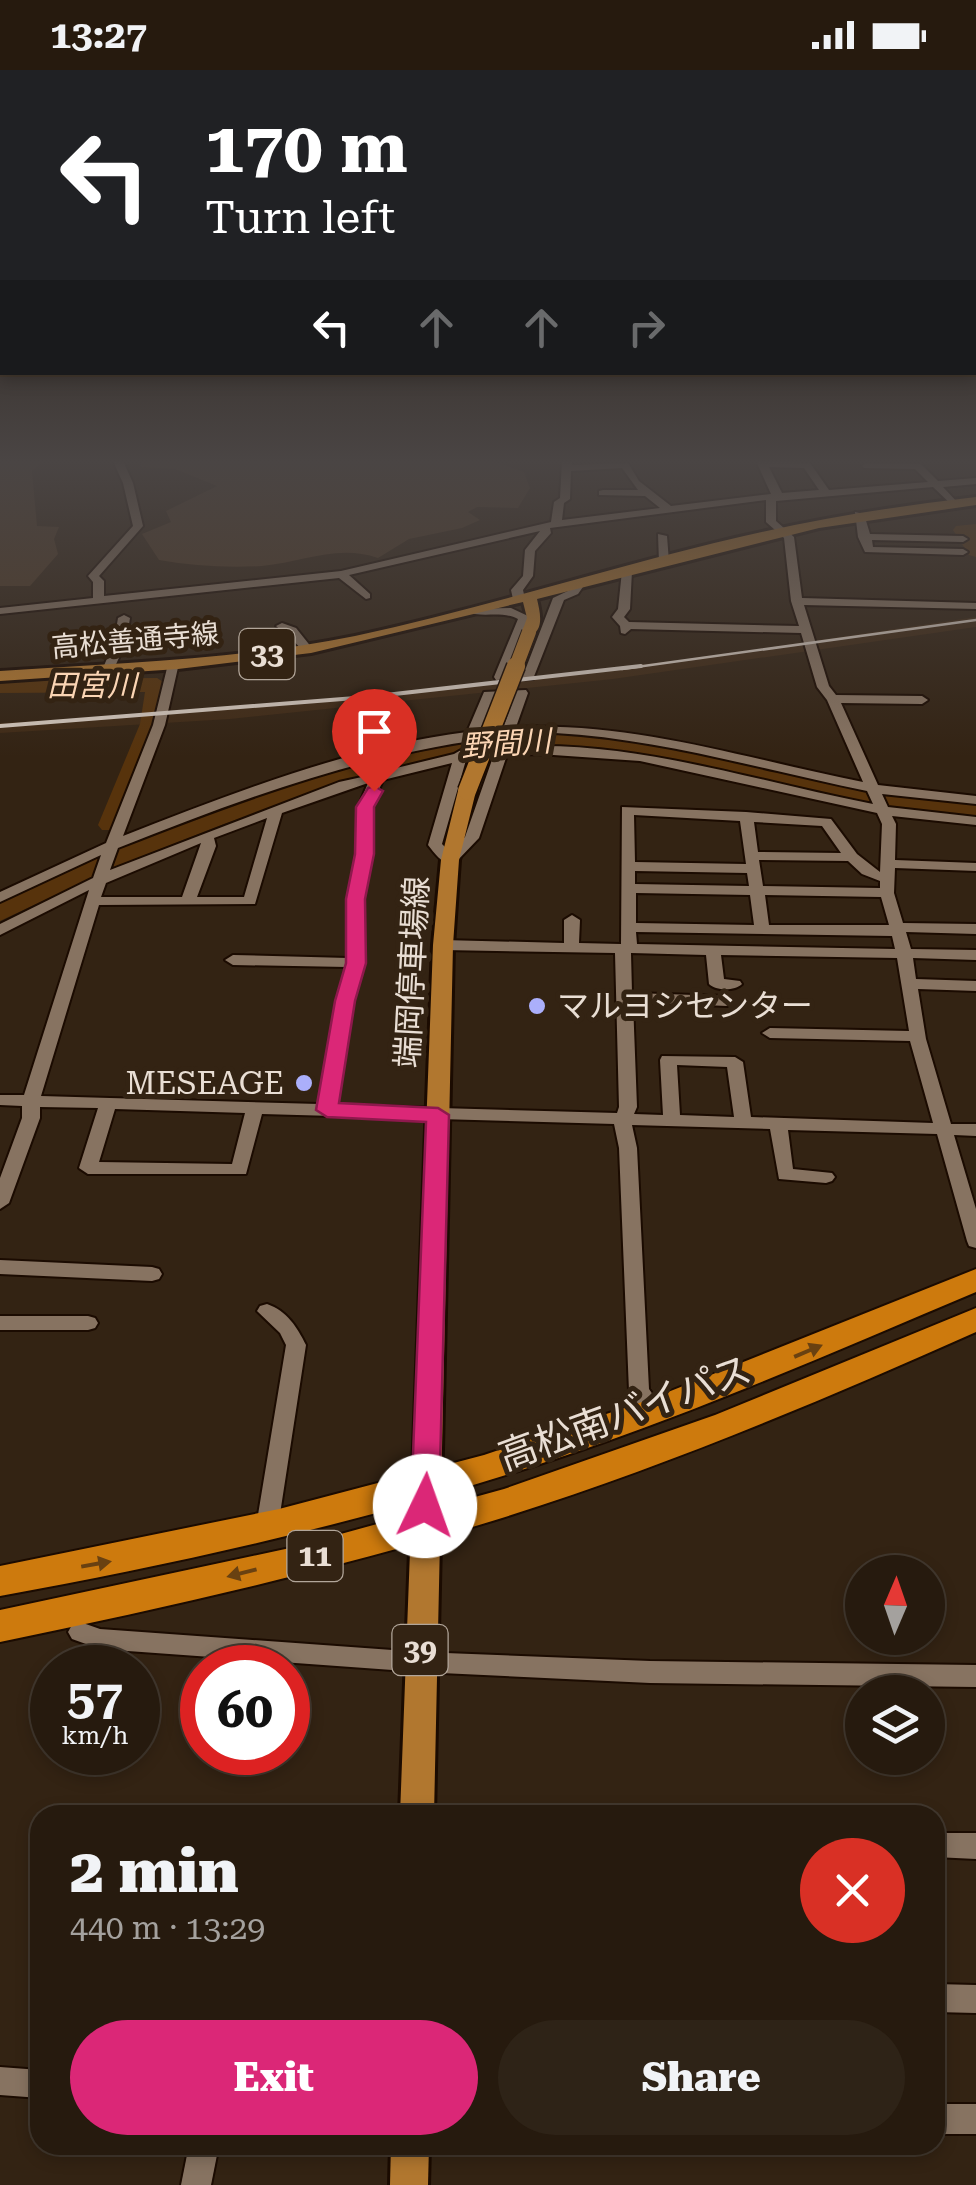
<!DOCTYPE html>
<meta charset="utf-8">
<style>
:root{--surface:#261a0e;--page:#2e2317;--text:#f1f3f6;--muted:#a4a19e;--line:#42382e;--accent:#db2777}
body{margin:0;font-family:"Roboto Serif","Noto Sans JP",serif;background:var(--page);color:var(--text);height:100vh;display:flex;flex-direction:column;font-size:38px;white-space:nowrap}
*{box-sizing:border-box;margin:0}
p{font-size:32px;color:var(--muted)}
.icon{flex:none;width:55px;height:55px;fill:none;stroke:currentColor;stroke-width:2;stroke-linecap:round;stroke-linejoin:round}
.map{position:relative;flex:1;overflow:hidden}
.drawer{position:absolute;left:30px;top:1735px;width:915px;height:350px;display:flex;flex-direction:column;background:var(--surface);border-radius:30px;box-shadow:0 5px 15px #0003,0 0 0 2px var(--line)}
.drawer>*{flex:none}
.guide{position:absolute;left:0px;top:0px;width:978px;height:305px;box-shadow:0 5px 15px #0003,0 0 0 2px var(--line);background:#202124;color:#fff;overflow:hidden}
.needle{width:65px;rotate:2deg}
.buttons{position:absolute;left:845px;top:1485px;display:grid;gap:20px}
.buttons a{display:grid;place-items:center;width:100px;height:100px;border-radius:50%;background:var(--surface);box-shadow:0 5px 15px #0003,0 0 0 2px var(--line);font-size:50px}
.speed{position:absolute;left:30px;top:1575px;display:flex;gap:20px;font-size:50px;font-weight:700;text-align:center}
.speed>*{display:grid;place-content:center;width:130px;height:130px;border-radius:50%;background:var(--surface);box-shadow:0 5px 15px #0003,0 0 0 2px var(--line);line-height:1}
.speed small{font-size:25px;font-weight:400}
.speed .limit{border:15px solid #d22;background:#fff;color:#111}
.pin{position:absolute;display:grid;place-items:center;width:85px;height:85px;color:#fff;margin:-102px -42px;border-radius:50% 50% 50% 0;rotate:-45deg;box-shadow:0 0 10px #0007}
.pin .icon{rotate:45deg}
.me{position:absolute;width:110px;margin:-55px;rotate:3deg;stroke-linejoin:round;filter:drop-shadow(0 0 8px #0008)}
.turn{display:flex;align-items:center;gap:35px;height:210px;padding:0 40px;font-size:45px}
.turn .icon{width:130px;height:130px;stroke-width:2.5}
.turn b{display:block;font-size:70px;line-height:85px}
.lanes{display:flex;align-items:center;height:95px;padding:0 40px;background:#0003;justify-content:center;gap:50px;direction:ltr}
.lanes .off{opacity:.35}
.round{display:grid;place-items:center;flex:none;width:105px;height:105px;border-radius:52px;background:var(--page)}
.summary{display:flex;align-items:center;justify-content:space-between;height:170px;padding:0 40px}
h1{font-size:60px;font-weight:800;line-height:75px}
.cta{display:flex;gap:20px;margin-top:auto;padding:20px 40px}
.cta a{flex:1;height:115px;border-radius:60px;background:var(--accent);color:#fff;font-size:40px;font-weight:800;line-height:115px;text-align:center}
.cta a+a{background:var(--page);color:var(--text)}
.status{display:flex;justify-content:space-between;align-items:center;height:70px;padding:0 50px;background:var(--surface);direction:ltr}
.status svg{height:28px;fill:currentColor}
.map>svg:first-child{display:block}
.built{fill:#412b16}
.green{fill:#4f3924}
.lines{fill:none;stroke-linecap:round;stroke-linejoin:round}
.river{fill:#57330c;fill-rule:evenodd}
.minor-casing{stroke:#1b0b01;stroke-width:4}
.major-casing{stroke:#1b0b01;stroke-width:6}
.highway-casing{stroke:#1b0b01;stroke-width:4}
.minor{fill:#877361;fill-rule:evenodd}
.major{fill:#b1772f;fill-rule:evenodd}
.highway{fill:#cd7a0d;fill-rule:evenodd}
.rail-far1{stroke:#d5c9be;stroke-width:2.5}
.rail{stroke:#d5c9be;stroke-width:4}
.major-bridge-far1-casing{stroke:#1b0b01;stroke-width:16;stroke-linecap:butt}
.major-bridge-casing{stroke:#1b0b01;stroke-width:21;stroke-linecap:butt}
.major-bridge-far1{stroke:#b1772f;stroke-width:14}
.major-bridge{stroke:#b1772f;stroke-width:18}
.oneway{fill:#694111}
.route{fill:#db2777;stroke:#8e194d;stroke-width:2.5}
.poi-dot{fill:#abaffb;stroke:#332313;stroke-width:4}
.labels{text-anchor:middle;stroke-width:10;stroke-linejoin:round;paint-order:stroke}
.far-street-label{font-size:28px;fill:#e9ded4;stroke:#332313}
.shield{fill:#332313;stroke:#b2a69a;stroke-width:2.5}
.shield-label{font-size:30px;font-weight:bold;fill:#e9ded4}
.far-water-label{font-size:30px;font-style:italic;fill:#fbd5b4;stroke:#332313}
.street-label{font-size:32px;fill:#e9ded4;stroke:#332313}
.poi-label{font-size:32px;fill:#e9ded4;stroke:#332313;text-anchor:start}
.near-street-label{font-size:38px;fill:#e9ded4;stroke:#332313}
</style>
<div class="status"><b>13:27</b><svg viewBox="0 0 49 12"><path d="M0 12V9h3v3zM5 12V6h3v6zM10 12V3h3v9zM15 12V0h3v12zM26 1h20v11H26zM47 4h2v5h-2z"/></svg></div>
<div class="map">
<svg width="976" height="2115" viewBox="0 0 976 2115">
<rect width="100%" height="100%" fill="#332313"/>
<polygon class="built" points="976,547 976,557 613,609 230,649 0,663 0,653 155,645 428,620 705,587"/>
<g class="green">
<polygon points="0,391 44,391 32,401 37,456 59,457 54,469 58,484 30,516 0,516"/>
<path d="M 141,391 L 493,391 L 524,402 L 530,418 L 518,438 L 477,437 L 468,442 L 480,450 L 462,458 L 409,469 L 378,488 C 337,474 304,492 262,496 C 227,498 193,496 159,490 L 142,464 L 171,452 L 166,441 L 217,416 L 175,399 L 141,397 Z"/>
</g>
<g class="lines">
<g class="river">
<polygon points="976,454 976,487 969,485 953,460 956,456"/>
<polygon points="157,608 168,615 164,654 124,755 120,760 102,760 98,755 140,654 145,622 0,623 0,609"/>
<path d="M 516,665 L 569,665 L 653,673 L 833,715 L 976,733 L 976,749 L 833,731 L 679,692 L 627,683 L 569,679 L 465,684 L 377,703 L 224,754 L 115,797 L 0,851 L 0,832 C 70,794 144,765 219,739 C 316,705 412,675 516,665 Z"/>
</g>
<defs>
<g id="minor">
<path d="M 113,391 L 123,391 L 133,413 L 143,456 L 99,506 L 104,511 L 104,526 L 341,501 L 551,452 L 554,432 L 560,428 L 562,391 L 572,391 L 572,395 L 628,393 L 639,411 L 671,436 L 771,424 L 756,391 L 810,393 L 829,420 L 928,412 L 915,399 L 864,398 L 862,396 L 867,393 L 921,394 L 938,411 L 976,408 L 976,414 L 943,417 L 958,433 L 953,436 L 933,417 L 776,431 L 776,451 L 794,467 L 802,528 L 976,533 L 976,539 L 804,535 L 829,616 L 836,625 L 922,626 L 928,630 L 922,634 L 841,633 L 878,715 L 976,726 L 976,734 L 882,724 L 888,737 L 976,747 L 976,755 L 892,746 L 896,754 L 895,790 L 976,793 L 976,801 L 895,798 L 894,823 L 903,853 L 976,854 L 976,864 L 906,862 L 911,879 L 976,880 L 976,890 L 913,888 L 916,909 L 976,911 L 976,921 L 918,919 L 926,969 L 951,1054 L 976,1054 L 976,1066 L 954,1065 L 976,1139 L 976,1178 L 969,1176 L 967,1171 L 937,1064 L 788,1060 L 793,1099 L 832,1103 L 835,1107 L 832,1111 L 826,1113 L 779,1109 L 770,1059 L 632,1055 L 637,1078 L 649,1319 L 664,1341 L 661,1347 C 645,1352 636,1334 629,1321 L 619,1078 L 614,1054 L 262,1044 L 246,1104 L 88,1104 L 79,1098 L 98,1038 L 40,1037 L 40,1048 L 9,1133 L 0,1139 L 0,1108 L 22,1048 L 22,1036 L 0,1035 L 0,1025 L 24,1025 L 89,820 L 0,865 L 0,854 L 93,808 L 101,785 L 0,832 L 0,822 L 106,773 L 153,655 L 169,590 L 179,593 L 165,655 L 123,766 C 231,724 352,676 467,662 L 484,622 L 526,620 L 528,623 L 516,657 C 636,652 747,689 863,712 L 827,630 L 817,617 L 801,563 L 631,559 L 625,564 L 621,563 L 620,556 L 612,547 L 618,539 L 622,501 L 627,498 L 632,501 L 630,539 L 624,547 L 629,552 L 799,556 L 791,531 L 784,468 L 766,452 L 766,430 L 550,458 L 551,463 L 535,481 L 533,506 L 523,520 L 525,529 L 519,532 L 513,529 L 511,520 L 523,506 L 525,480 L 540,461 L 349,505 L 370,524 L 370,528 L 366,529 L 339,508 L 0,544 L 0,538 L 93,528 L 93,512 L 88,506 L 133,456 L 123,413 ZM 769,397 L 804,398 L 819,420 L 782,423 ZM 622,398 L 638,420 L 603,420 L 599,421 L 599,425 L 645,426 L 660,438 L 562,450 L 564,433 L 570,429 L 571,401 ZM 514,628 L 503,658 L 481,660 L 492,630 ZM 555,663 C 662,669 763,700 867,721 L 873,734 C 738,708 604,659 466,682 L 461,680 L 454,684 L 384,701 L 383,694 L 373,694 L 371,705 L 339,712 L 110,800 L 118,778 C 259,722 403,669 555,663 ZM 539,684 L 640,691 L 877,743 L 882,754 L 880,802 L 857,784 L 831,749 L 746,742 L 622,737 L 621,874 L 579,873 L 580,850 L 572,845 L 564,850 L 564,873 L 443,870 L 435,875 L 443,880 L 615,883 L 619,1037 L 617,1043 L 336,1035 L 353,931 L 364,893 L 362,829 L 371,784 L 372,737 L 383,710 L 452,693 L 428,775 C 435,784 443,796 455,793 L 479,768 L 507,685 ZM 493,687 L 465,767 L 450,782 L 442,774 L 466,690 ZM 368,713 L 358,737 L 357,784 L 348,829 L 348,888 L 233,885 L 225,890 L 233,895 L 347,897 L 337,931 L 319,1034 L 41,1026 L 99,835 L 255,834 L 282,743 ZM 634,745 L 740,751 L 746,794 L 635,792 ZM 267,748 L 244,827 L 197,827 L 216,776 L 214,768 ZM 754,752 L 822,756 L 841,783 L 758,782 ZM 201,773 L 182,827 L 101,827 L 106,813 ZM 759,790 L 848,791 L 862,804 L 880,811 L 880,818 L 763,816 ZM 635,801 L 747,803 L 749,816 L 635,814 ZM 636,823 L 750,825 L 754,855 L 636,853 ZM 765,825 L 881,827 L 889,855 L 769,855 ZM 636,862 L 892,866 L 895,879 L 637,874 ZM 631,883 L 706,885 L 709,914 C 716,921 735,921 742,914 L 740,911 L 724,909 L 721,885 L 897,888 L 909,961 L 770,958 L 762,963 L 770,968 L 910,971 L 933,1053 L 751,1047 L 743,992 L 735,987 L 662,986 L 660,990 L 663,1045 L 634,1044 L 637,1037 L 633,932 L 727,936 L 735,931 L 727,926 L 632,923 ZM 677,995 L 727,997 L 734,1047 L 680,1045 ZM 115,1039 L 245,1043 L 232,1094 L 99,1092 Z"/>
<polygon points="855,442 864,444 870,464 963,466 968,469 963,472 872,470 873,477 963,479 968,482 963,485 865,482 858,467"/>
<polygon points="658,464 667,466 669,492 664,495 659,492"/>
<path d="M 579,511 L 585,514 L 578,524 L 564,530 L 533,609 L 496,610 L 494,607 L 518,549 C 501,540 481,549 465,541 L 467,539 L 511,538 L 528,546 L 530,548 L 508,603 L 524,603 L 553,528 L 570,520 Z"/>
<polygon points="124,545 130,548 126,572 113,601 105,601 103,598 114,572 118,548"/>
<path d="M 282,553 L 296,558 L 312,578 L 310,580 L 302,580 C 293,569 286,565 276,556 Z"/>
<polygon points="0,1190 152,1197 159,1199 162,1204 159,1209 152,1211 0,1204"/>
<path d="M 267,1234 C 287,1241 297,1257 306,1275 L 278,1457 L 275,1463 L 267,1466 L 259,1463 L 256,1457 L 286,1275 L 280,1263 L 257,1241 L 260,1236 Z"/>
<polygon points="0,1246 88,1246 95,1248 98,1253 95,1258 88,1260 0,1260"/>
<polygon points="80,1552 100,1559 420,1582 650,1591 976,1595 976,1617 650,1613 420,1602 100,1579 72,1569 68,1562 72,1555"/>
<polygon points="935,1763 976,1763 976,1789 935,1787"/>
<polygon points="935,1914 976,1915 976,1943 935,1942"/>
<polygon points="0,1997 40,2000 40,2028 0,2025"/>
<rect x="935" y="2034" width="41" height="30"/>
<polygon points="189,2075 219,2075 211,2115 181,2115"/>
</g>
<g id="major">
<path d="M 976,427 L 976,435 L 819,458 L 537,529 C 540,542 545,561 529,566 L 522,562 L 527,548 L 523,532 L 311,583 L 178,599 L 0,611 L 0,601 C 118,593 238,590 355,566 C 486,538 613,496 744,466 C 821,448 898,436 976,427 Z"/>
<polygon points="467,716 476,721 459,790 453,875 434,1745 400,1745 433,875 441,790 458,721"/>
<polygon points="391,2075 429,2075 428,2115 390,2115"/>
</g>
<g id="highway">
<path d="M 976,1199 L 976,1222 C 841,1279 706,1338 567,1385 C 382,1448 192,1491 0,1526 L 0,1496 L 279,1439 L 484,1385 L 648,1330 Z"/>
<path d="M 976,1238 L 976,1262 C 821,1331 664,1397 502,1448 C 337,1499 169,1537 0,1572 L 0,1540 L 290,1478 L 504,1419 L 715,1345 Z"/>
</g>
</defs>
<use href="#minor" class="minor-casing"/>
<use href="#major" class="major-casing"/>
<use href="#highway" class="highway-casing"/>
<use href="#minor" class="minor"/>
<use href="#major" class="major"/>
<use href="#highway" class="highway"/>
<polyline class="rail-far1" points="622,599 976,550"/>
<polyline class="rail" points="0,656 368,627 641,596"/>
<defs>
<polyline id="major-bridge-far1" points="515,599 529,562"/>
<polyline id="major-bridge" points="467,721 516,596"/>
</defs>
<use href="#major-bridge-far1" class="major-bridge-far1-casing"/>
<use href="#major-bridge" class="major-bridge-casing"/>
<use href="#major-bridge-far1" class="major-bridge-far1"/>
<use href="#major-bridge" class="major-bridge"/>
</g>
<defs><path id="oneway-solid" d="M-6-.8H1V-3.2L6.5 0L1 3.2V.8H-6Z" transform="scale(2.5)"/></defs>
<g class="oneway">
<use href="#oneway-solid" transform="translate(808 1281) rotate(-23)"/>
<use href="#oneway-solid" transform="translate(96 1494) rotate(-10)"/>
<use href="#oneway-solid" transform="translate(242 1503) rotate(166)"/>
</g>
<linearGradient id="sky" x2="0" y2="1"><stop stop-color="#1c130a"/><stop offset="0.57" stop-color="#4a4544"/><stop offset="1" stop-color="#4a4544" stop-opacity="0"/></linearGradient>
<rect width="976" height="687" fill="url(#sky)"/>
<polygon class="route" points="374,716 383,721 374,737 374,784 365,829 366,893 355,931 339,1033 438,1038 449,1045 439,1436 435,1444 425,1447 415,1444 411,1436 426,1052 327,1047 316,1040 335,931 346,893 346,829 355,784 356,737 368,718"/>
<g class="poi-dot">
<circle cx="537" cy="936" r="10"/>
<circle cx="304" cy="1013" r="10"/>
</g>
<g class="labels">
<g class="far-street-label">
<text transform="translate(135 570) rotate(-5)" y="10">高松善通寺線</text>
</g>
<g class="shield">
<rect x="239.5" y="559" width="55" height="50" rx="8"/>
<rect x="287.5" y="1461" width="55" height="50" rx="8"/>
<rect x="392.5" y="1555" width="55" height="50" rx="8"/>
</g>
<g class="shield-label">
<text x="267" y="594">33</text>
<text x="315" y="1496">11</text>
<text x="420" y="1590">39</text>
</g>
<g class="far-water-label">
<text x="92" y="626">田宮川</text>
<text transform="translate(506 674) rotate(-4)" y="10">野間川</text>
</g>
<g class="street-label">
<text transform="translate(412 902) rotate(-87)" y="11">端岡停車場線</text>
</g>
<g class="poi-label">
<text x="557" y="947">マルヨシセンター</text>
<text x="284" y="1024" text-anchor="end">MESEAGE</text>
</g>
<g class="near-street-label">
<text transform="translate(625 1343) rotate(-20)" y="13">高松南バイパス</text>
</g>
</g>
</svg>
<div class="buttons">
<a><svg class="needle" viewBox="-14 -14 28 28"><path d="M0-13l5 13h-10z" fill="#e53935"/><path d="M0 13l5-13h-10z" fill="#a4a19e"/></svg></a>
<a><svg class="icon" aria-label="layers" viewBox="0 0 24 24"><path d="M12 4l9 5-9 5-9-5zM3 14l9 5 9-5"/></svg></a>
</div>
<div class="speed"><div>57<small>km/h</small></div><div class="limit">60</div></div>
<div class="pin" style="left:374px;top:721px;background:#d93025"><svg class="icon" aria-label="arrive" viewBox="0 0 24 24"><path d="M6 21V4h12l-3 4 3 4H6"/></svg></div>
<svg class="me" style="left:425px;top:1436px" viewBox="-20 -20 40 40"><circle r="19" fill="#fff"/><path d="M0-13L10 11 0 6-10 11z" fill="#db2777"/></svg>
<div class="guide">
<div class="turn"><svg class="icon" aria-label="left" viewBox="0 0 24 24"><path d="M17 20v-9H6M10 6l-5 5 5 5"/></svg><div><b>170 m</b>Turn left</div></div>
<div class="lanes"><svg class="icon" aria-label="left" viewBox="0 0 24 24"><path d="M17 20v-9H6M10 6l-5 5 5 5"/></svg><svg class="icon off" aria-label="ahead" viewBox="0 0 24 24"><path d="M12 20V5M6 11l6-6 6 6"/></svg><svg class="icon off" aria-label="ahead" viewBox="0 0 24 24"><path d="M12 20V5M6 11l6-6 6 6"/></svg><svg class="icon off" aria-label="right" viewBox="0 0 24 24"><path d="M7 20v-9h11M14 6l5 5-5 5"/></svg></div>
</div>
<section class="drawer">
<div class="summary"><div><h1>2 min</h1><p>440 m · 13:29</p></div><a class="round" style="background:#d93025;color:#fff"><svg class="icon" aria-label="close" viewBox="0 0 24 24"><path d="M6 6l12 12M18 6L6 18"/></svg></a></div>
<div class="cta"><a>Exit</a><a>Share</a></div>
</section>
</div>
